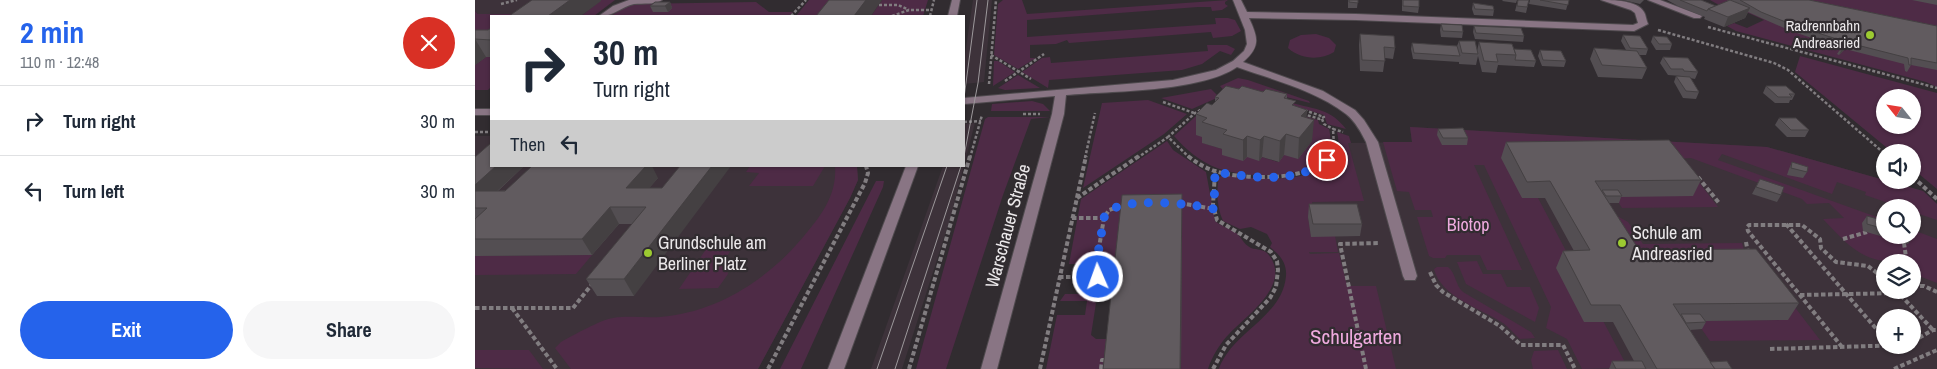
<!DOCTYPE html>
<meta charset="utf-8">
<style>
:root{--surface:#fff;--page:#f6f6f7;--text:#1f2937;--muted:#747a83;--line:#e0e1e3;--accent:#2563eb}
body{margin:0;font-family:"Archivo Narrow",sans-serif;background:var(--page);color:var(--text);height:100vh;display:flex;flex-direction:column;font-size:19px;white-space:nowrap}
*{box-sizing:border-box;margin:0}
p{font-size:16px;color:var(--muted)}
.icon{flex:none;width:28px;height:28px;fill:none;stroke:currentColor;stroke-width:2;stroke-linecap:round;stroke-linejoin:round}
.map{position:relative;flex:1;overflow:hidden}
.details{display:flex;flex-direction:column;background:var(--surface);width:475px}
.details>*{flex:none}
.banner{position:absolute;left:15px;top:15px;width:475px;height:152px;border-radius:0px;box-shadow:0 1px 4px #0004;background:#fff;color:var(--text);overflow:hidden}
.needle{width:32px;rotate:300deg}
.controls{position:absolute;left:1401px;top:89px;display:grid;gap:10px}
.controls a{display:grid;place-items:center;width:45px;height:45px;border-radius:50%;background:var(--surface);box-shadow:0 1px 4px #0004;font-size:25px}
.pin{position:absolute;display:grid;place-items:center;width:42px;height:42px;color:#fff;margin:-21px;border:2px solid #fff;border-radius:50%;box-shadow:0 1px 5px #0007}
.me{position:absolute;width:55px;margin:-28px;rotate:358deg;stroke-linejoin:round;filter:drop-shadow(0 0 4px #0008)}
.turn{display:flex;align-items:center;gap:18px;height:105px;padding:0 20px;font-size:22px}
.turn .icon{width:65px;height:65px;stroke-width:2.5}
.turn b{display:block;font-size:35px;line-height:42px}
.then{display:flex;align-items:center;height:48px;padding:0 20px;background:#0003;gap:10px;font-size:19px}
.round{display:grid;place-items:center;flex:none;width:52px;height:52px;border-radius:26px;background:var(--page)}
.head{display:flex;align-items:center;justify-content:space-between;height:85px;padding:0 20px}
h1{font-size:30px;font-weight:700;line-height:38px;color:var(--accent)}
.cta{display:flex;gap:10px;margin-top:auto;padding:10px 20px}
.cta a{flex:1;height:58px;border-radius:30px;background:var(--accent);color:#fff;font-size:20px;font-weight:700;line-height:58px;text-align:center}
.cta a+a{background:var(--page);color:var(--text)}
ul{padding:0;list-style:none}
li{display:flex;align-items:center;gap:15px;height:70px;padding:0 20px;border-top:1px solid var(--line)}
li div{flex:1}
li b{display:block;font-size:19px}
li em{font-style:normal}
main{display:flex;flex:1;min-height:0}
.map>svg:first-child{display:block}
.built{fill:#3d323a;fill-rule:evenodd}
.green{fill:#4e2b46;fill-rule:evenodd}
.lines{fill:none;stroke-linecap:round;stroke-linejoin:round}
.minor-casing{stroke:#4f4a4e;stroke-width:2}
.path-far1{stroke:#817d80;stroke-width:2.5;stroke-dasharray:3 2;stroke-linecap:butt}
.path{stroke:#817d80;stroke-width:4;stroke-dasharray:4.5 2.5;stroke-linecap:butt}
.minor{fill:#897584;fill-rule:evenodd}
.tram{stroke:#9d999c;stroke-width:1}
.wall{fill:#534e52}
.shaded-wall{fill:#444042}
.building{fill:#615b5f;stroke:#444042}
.route{stroke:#2563eb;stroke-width:9;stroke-dasharray:0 16.2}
.poi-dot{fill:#9cca31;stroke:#312c30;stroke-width:2}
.labels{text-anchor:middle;stroke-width:4.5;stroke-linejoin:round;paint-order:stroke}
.far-poi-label{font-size:15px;fill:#ebe8ea;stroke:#312c30;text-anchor:end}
.park-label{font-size:18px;fill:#eeaade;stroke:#312c30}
.street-label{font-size:18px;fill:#ebe8ea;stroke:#312c30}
.poi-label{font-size:18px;fill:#ebe8ea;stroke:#312c30;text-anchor:start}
.near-park-label{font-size:21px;fill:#eeaade;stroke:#312c30}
</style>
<main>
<section class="details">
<div class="head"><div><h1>2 min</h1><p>110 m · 12:48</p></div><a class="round" style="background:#d93025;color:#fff"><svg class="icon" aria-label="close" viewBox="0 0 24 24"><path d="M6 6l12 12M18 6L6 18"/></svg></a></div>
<ul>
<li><svg class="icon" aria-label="right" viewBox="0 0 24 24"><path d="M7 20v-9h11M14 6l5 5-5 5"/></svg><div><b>Turn right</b></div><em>30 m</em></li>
<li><svg class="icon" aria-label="left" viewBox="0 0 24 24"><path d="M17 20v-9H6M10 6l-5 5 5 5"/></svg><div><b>Turn left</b></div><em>30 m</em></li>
</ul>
<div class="cta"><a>Exit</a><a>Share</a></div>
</section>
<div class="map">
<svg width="1462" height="369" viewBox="0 0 1462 369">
<rect width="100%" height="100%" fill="#312c30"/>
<g class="built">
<polygon points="0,0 58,0 38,14 3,14 0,11"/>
<polygon points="498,0 517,0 509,82 489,84 489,61"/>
<polygon points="500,123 475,219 427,369 396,369 468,166 489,166 489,124"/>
<path d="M 935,127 L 1292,147 L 1448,191 L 1462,204 L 1462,369 L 854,369 L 825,200 L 873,143 L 937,142 ZM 1410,208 L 1438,208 L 1438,235 L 1410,235 ZM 1410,262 L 1438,262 L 1438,290 L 1410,290 ZM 1410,318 L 1438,318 L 1438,345 L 1410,345 Z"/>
<polygon points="0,136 16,136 16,166 382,166 383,180 375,198 283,369 0,369"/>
</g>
<g class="green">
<polygon points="58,0 140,0 119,16 106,16 125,1 69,16 16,16 16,48 0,48 0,11 3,14 38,14"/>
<polygon points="334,0 372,0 360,16 321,16"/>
<polygon points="407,0 453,0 448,16 396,16"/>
<polygon points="528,0 547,0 552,14 753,0 750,2 750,4 753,6 747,10 737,11 736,7 723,7 552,20 552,37 741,24 740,18 753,18 760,20 766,31 757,36 738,38 736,32 594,43 592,40 581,44 555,45 555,58 561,58 543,69 519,55 523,4"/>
<polygon points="1235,0 1462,0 1462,87 1451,82 1261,31 1252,26 1259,23 1272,28 1289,20 1269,11 1244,5"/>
<polygon points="281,2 294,12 318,12 314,16 136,16 146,9 158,4"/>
<path d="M 841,34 L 854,38 L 861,45 L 859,52 C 845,61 825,59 813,48 L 815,40 L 826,35 Z"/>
<polygon points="732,45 752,45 760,49 756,55 745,51 727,64 707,70 574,80 573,88 547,72 567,58 575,57 576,63 733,51"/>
<path d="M 1325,56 L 1462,93 L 1462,189 L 1438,169 L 1438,152 L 1417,152 L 1320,72 ZM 1410,98 L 1438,98 L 1438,125 L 1410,125 Z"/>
<polygon points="11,57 16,57 16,87 13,90 0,90 0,65"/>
<polygon points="519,61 523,61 540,72 518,86"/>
<polygon points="543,75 565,88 530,90 523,88"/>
<polygon points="763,78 773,80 834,101 835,103 791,92 752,94 745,86"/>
<polygon points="736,89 744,97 717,109 686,98"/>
<polygon points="673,100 712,114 689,134 608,188 627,103"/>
<polygon points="557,101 568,104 575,111 516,111 517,104"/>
<path d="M 817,103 C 839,109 856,109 871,129 L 852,124 L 849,115 L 816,105 Z"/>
<path d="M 815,112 L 843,120 L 844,124 L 854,129 C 868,183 773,180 742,168 C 726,162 710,149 699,136 L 721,116 L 732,138 L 728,143 L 772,157 L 787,157 L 803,162 L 809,155 L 836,141 L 824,137 Z"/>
<polygon points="513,117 575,117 556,119 528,195 471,369 441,369 510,119"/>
<path d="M 935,127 L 1292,147 L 1448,191 L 1462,204 L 1462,220 L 1438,212 L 1438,208 L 1425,207 L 1390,195 L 1391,192 L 1362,182 L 1357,194 L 1247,154 L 1243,160 L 1410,220 L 1410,235 L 1438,235 L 1438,230 L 1462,239 L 1462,283 L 1439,274 L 1437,259 L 1426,255 L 1426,262 C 1387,263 1374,246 1348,219 L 1369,218 L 1354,203 L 1332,204 L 1327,199 L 1216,158 L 1200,159 L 1046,198 L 1063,198 L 1153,368 L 1107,369 L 1092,339 L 1071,328 L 1076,307 L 1009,165 L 999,165 L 1047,270 L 1012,270 L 1005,255 L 972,255 L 970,258 L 958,258 L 954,256 L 942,217 L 958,217 L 956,210 L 940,210 L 934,192 L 922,191 L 908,142 L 937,142 Z"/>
<path d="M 862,132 L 874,136 L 876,143 L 873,143 L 889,201 L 837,202 L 839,217 L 833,217 L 836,236 L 860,236 L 863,252 L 834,252 L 835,254 L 864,253 L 872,286 L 901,286 L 921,369 L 744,369 C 745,364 748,360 751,355 C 769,328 808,312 811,276 C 812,263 805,255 795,247 L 797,243 L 792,234 L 776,227 L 765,229 L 748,221 C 742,208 741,191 744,177 L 750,175 C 782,180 876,188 862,132 Z"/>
<path d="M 692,141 L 698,150 L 731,172 L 740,221 C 746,226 753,228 760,232 C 766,236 768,244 776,248 C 782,250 789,249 793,254 C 818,284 772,315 755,333 C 746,342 737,356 733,369 L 706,369 L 644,264 L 594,264 L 606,199 Z"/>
<polygon points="275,166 350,166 338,186 274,186 284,173 271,172"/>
<path d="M 360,166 L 382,166 L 383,180 L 375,198 L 283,369 L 96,369 L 80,348 L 86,342 C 99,335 125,320 138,318 C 156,315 176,319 194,316 C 250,309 299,274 333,231 C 349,212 362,192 360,166 Z"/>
<polygon points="1216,172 1243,207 1147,208 1140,197"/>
<polygon points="401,181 409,181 408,187 326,369 305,369"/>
<polygon points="1133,211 1153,222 1168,244 1267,243 1270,253 1157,266"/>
<polygon points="238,239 263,239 249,261 253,274 243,288 204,289"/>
<polygon points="117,255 101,274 0,275 0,256"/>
<polygon points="1002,261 1008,274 1026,274 1032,287 1055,287 1064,308 1060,322 991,284 982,262"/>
<path d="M 962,267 L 973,267 C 981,273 980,285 988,292 L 1056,332 L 1060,338 L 1045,339 C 1039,334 1035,328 1028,323 C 1005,308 966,297 959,269 Z"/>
<polygon points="1309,293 1345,340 1235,341 1221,321 1313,320"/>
<polygon points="590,294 609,294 621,303 616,335 621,339 636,339 633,369 571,369 582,315 610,315 612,301 585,301"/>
<polygon points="0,350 54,350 68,369 0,368"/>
<polygon points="1083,350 1092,369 1058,369 1056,360 1059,351"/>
</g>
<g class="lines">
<defs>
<g id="minor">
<path d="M 154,0 L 187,0 C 181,5 168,3 159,4 C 146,7 138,17 124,16 L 138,6 Z"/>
<polygon points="477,0 485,0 482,16 473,16"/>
<path d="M 758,0 L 766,0 L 772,12 L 881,14 L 1158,25 L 1163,23 L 1160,13 L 1156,10 L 1126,0 C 1138,0 1162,0 1169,12 C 1171,15 1171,20 1173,24 L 1159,31 L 881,20 L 774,18 C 783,38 786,46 768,62 L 848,91 L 880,110 L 889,120 L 903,142 L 942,276 L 940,280 L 930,280 L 928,276 L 891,142 C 886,132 880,121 871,114 C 840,90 798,80 762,67 C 726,92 636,91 591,95 L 589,114 L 522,369 L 506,369 L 577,114 L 580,96 L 489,104 L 489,98 L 698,80 L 741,70 L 758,61 L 769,51 L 772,44 L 770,30 Z"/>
<polygon points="1173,0 1185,0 1227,16 1225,18 1219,18"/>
<rect x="0" y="109" width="16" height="6"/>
<polygon points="431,166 443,166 369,369 353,369"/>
</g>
</defs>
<use href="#minor" class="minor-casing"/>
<g class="path-far1">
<polyline points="26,4 42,0"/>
<polyline points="404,5 423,5 434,10"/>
<polyline points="316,16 331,0"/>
<polyline points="417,16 434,10 456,10"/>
<polyline points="455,16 459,0"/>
<polyline points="1233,27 1462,88"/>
<polyline points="1183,30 1299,63 1313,70 1410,154"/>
<polyline points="516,55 556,79"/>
<polyline points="530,81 569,54"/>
<polyline points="514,84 521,0"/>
<polyline points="688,102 719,113"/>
<polyline points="548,114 565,114"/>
<polyline points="828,114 845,119 849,117 829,110"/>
<polyline points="847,119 849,124 858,129"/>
<polyline points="489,122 506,121"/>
<polyline points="0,132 16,132"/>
<polyline points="495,158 507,115"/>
<polyline points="610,158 620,113"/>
<polyline points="662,158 693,137"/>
<polyline points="715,158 693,137 720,113 729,108"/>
<polyline points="854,158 859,146 858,129 868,132"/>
</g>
<g class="path">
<path d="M 713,156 C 722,163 730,168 740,171 C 767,180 837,182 855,156"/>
<polyline points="1223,177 1244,203"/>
<polyline points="1438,177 1462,199"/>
<polyline points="602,198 664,156"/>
<polyline points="705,203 739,209"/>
<polyline points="597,218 629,218 634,210 649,205"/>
<polyline points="1311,224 1410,339"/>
<polyline points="1368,239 1392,232"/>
<polyline points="1271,242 1273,253"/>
<polyline points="1429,243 1431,257"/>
<polyline points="955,272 961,285 968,292 1025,326 1046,345 1088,345 1100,369"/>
<polyline points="584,277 620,277"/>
<polyline points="619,277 629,218"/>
<polyline points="1438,286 1449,286 1462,292"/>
<polyline points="1421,290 1458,330"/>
<polyline points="1325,295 1424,293"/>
<polyline points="0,308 98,308 118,283"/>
<polyline points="37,308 82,369"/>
<polyline points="1438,341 1458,330 1462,330"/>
<polyline points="1367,347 1273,231 1272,227 1274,225 1327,225 1345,239 1346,248 1361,262 1393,266 1410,279"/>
<polyline points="1295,349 1430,345"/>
<polyline points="293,369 390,183 393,173 391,166"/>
<polyline points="434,369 495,156"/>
<polyline points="565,369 611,156"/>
<polyline points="626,369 627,360 632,360"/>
<polyline points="738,369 751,345 795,298 801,287 803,270 802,261 796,252 742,220 738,205 740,172"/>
<polyline points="891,369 865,244 905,243"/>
<polyline points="1419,369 1462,350"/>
</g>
<use href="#minor" class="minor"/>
<g class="tram">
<polyline points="489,98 502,0"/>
<polyline points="489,156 503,83 513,0"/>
<polyline points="402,369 472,166"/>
<polyline points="420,369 486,166"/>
</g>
</g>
<g class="wall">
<polygon points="873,0 883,0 882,8 873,8"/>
<polygon points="927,0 944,0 944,7 943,13 927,11"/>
<polygon points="1028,0 1042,0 1041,3 1027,1"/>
<polygon points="1043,0 1054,0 1051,13 1040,11"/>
<polygon points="1055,0 1094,0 1091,10 1054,4"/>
<polygon points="1148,0 1169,0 1165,4"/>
<polygon points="1192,0 1226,0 1241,6 1253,1 1252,0 1334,0 1462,26 1462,70 1436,65 1432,72 1430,71 1429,64 1370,49 1364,55 1362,54 1366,48 1316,31 1284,17 1273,12 1270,18 1249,27 1229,19 1230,17 1203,6"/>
<polygon points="1437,0 1462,0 1462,5"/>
<polygon points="195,2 197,8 193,12 178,12 175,6"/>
<polygon points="998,3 1019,10 1018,16 999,15 997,9"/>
<polygon points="966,24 988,32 987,38 966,37 965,30"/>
<polygon points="999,26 1049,36 1048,42 1000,39 998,32"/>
<polygon points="16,28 16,57 11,57 0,65 0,30 13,30"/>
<polygon points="885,34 920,48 918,59 910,58 908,72 885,71 884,45"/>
<polygon points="1148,35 1173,49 1171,55 1164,55 1172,68 1167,79 1123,77 1115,59 1119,48 1151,50 1146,41"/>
<polygon points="1178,36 1197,44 1195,50 1181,50 1176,42"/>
<polygon points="984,41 1002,51 1004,42 1039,49 1061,61 1059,67 1023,65 1021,73 1007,72 1003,56 1001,65 984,64 984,62 938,59 936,49 937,43 982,46"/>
<polygon points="1065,50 1091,61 1089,67 1067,66 1063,56"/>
<polygon points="1188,57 1223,72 1220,79 1215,78 1224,92 1221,99 1208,98 1199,82 1201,76 1206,76 1193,75 1185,63"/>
<polygon points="1291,86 1320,94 1317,100 1315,100 1314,103 1300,103 1288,93"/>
<polygon points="764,89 812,94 812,99 820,106 832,110 831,118 837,141 823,159 809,155 804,162 787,157 784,161 772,157 768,161 747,155 747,149 727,143 727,137 721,135 721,114 737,105 740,102 740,97"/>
<polygon points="1304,118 1334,130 1330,137 1312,137 1300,125"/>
<polygon points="963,129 993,138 992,145 967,145 962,135"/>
<polygon points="1031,142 1226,180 1218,196 1146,197 1144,203 1134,203 1164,250 1324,303 1313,320 1230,321 1231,322 1227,329 1215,330 1235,362 1257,369 1134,369 1137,361 1159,361 1138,322 1109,322 1081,268 1088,251 1099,251 1070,198 1047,198 1026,158"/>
<polygon points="0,157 16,166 49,166 23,191 183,178 174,188 159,296 122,296 111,279 157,224 144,224 117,255 0,256"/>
<polygon points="1317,162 1332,172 1328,178 1312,175 1314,169"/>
<polygon points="1285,179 1306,195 1302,202 1277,194"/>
<polygon points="707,194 706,369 628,369 637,289 621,290 620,283 640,257"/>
<polygon points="834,204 887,224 885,236 836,237 833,217"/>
<polygon points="1392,216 1410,221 1410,235 1438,235 1438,237 1433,244 1388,231 1387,223"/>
</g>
<g class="shaded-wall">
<polygon points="95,0 126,0 126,1 106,16 73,16"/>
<polygon points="391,0 407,0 396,16 379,16"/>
<polygon points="195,2 197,8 193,12 190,6"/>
<polygon points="1275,8 1270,18 1249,27 1253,17"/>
<polygon points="0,39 11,57 0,65"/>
<polygon points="1374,43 1370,49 1364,55 1367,49"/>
<polygon points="832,110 830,130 826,116"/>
<polygon points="839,120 837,141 823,159 824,138"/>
<polygon points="811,134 809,155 804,162 805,141"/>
<polygon points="772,136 772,157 768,161 768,140"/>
<polygon points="789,136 787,157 784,161 785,140"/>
<polygon points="21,166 49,166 4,208 0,202 0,185"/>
<polygon points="171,166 177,166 183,178 160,205 151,188"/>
<polygon points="237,166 256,166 159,296 149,279"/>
<polygon points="707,194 706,369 705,369"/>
<polygon points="135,207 144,224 117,255 107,239"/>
</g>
<g class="building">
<polygon points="57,0 95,0 73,16 34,16"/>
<polygon points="354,0 391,0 379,16 341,16"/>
<polygon points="874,0 883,0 883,3 874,2"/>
<polygon points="928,0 944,0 944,7 928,6"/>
<polygon points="1043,0 1054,0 1052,7 1042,6"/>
<polygon points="1065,0 1094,0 1093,5"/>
<polygon points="1205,0 1226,0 1241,6 1233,9 1232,11"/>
<polygon points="1255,0 1275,8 1253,17 1233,9"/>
<polygon points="1265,0 1334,0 1462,26 1462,63 1436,58 1436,65 1434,65 1433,58 1374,43 1367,49 1366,48 1371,42 1318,25 1286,12"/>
<polygon points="180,2 195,2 190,6 175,6"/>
<polygon points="998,3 1018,6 1019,10 1000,9"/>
<polygon points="966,24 987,25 988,32 968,31"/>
<polygon points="999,26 1046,28 1049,36 1001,33"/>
<polygon points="16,28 16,40 0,39 0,30 13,30"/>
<polygon points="885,34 919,36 920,48 909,47 910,61 887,60"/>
<polygon points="1148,35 1165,36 1173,49 1155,48"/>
<polygon points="1178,36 1192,37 1197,44 1184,44"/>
<polygon points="984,41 1000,41 1003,54 987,53"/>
<polygon points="1004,42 1037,44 1041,55 1021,54 1023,62 1009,61"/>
<polygon points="937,43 982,46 985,56 939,53"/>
<polygon points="1119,48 1162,51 1172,68 1127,65"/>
<polygon points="1039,49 1056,50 1061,61 1040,60 1041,55"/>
<polygon points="1065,50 1086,51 1091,61 1068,60"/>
<polygon points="1188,57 1213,58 1223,72 1209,71 1208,69 1196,69"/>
<polygon points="1201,76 1215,77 1224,92 1211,91"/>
<polygon points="751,86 764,89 767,86 788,92 791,89 812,94 809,98 821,101 817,105 832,110 826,116 839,120 824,138 811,134 805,141 789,136 785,140 772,136 768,140 748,134 752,130 727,122 732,118 721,114 732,103 737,105 744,98 740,97"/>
<polygon points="1291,86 1311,86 1320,94 1314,94 1317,97 1303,97"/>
<polygon points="1304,118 1321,118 1334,130 1316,130"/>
<polygon points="988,128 993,138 968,138 963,129"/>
<polygon points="1194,140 1226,180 1120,181 1164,250 1281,249 1324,303 1198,304 1240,369 1182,369 1145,305 1116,305 1088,251 1115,250 1075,181 1052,182 1031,142"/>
<polygon points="16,143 16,166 21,166 0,185 0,157"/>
<polygon points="1317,162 1333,167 1332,172 1316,168"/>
<polygon points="57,166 171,166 151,188 187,188 205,166 237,166 149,279 111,279 171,207 135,207 107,239 0,239 0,219 12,208 0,208 0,191 30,191"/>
<polygon points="1285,179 1309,187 1306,195 1281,187"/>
<polygon points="1127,190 1143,190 1147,196 1131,196"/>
<polygon points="707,194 705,369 628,369 647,195"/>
<polygon points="834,204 882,204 887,224 838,224"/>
<polygon points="1392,216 1410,221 1410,229 1392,224"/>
<polygon points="624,257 640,257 637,282 620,283"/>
<polygon points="1206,314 1225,314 1231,322 1211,323"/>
<polygon points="1137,361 1167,361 1171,369 1141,369"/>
<polygon points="1252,361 1257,369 1240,369 1235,362"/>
</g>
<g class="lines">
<path class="route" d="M 623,277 L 619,277 L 629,218 C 635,194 720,204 739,209 L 740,172 C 776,177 821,185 852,160"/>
</g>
<g class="poi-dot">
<circle cx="1395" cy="35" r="5"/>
<circle cx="1147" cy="243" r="5"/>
<circle cx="173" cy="253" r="5"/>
</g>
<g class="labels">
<g class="far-poi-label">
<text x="1385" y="31">Radrennbahn<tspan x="1385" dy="17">Andreasried</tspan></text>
</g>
<g class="park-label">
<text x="993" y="231">Biotop</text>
</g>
<g class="street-label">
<text transform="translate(533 226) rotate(-75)" y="6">Warschauer Straße</text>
</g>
<g class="poi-label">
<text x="1157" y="239">Schule am<tspan x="1157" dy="21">Andreasried</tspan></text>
<text x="183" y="249">Grundschule am<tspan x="183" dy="21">Berliner Platz</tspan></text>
</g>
<g class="near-park-label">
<text x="881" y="344">Schulgarten</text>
</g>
</g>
</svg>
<div class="controls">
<a><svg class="needle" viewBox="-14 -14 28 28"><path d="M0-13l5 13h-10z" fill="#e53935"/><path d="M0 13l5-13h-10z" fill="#747a83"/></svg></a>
<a><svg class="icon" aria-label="sound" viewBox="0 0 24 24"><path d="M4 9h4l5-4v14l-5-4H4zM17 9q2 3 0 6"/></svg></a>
<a><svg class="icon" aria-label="search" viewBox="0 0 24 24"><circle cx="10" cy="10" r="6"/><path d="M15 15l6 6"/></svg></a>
<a><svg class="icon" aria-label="layers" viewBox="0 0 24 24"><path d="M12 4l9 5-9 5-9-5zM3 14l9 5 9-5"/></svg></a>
<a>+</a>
</div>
<div class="pin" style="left:852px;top:160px;background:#d93025"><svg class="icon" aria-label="arrive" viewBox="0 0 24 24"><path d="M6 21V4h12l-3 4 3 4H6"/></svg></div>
<svg class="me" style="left:623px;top:277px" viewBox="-20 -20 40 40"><circle r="17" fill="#2563eb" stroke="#fff" stroke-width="3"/><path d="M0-11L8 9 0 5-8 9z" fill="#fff"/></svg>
<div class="banner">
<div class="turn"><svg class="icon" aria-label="right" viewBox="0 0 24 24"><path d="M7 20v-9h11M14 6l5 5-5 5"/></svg><div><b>30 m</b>Turn right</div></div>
<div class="then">Then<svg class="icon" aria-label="left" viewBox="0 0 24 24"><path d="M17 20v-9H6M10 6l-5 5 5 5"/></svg></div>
</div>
</div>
</main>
